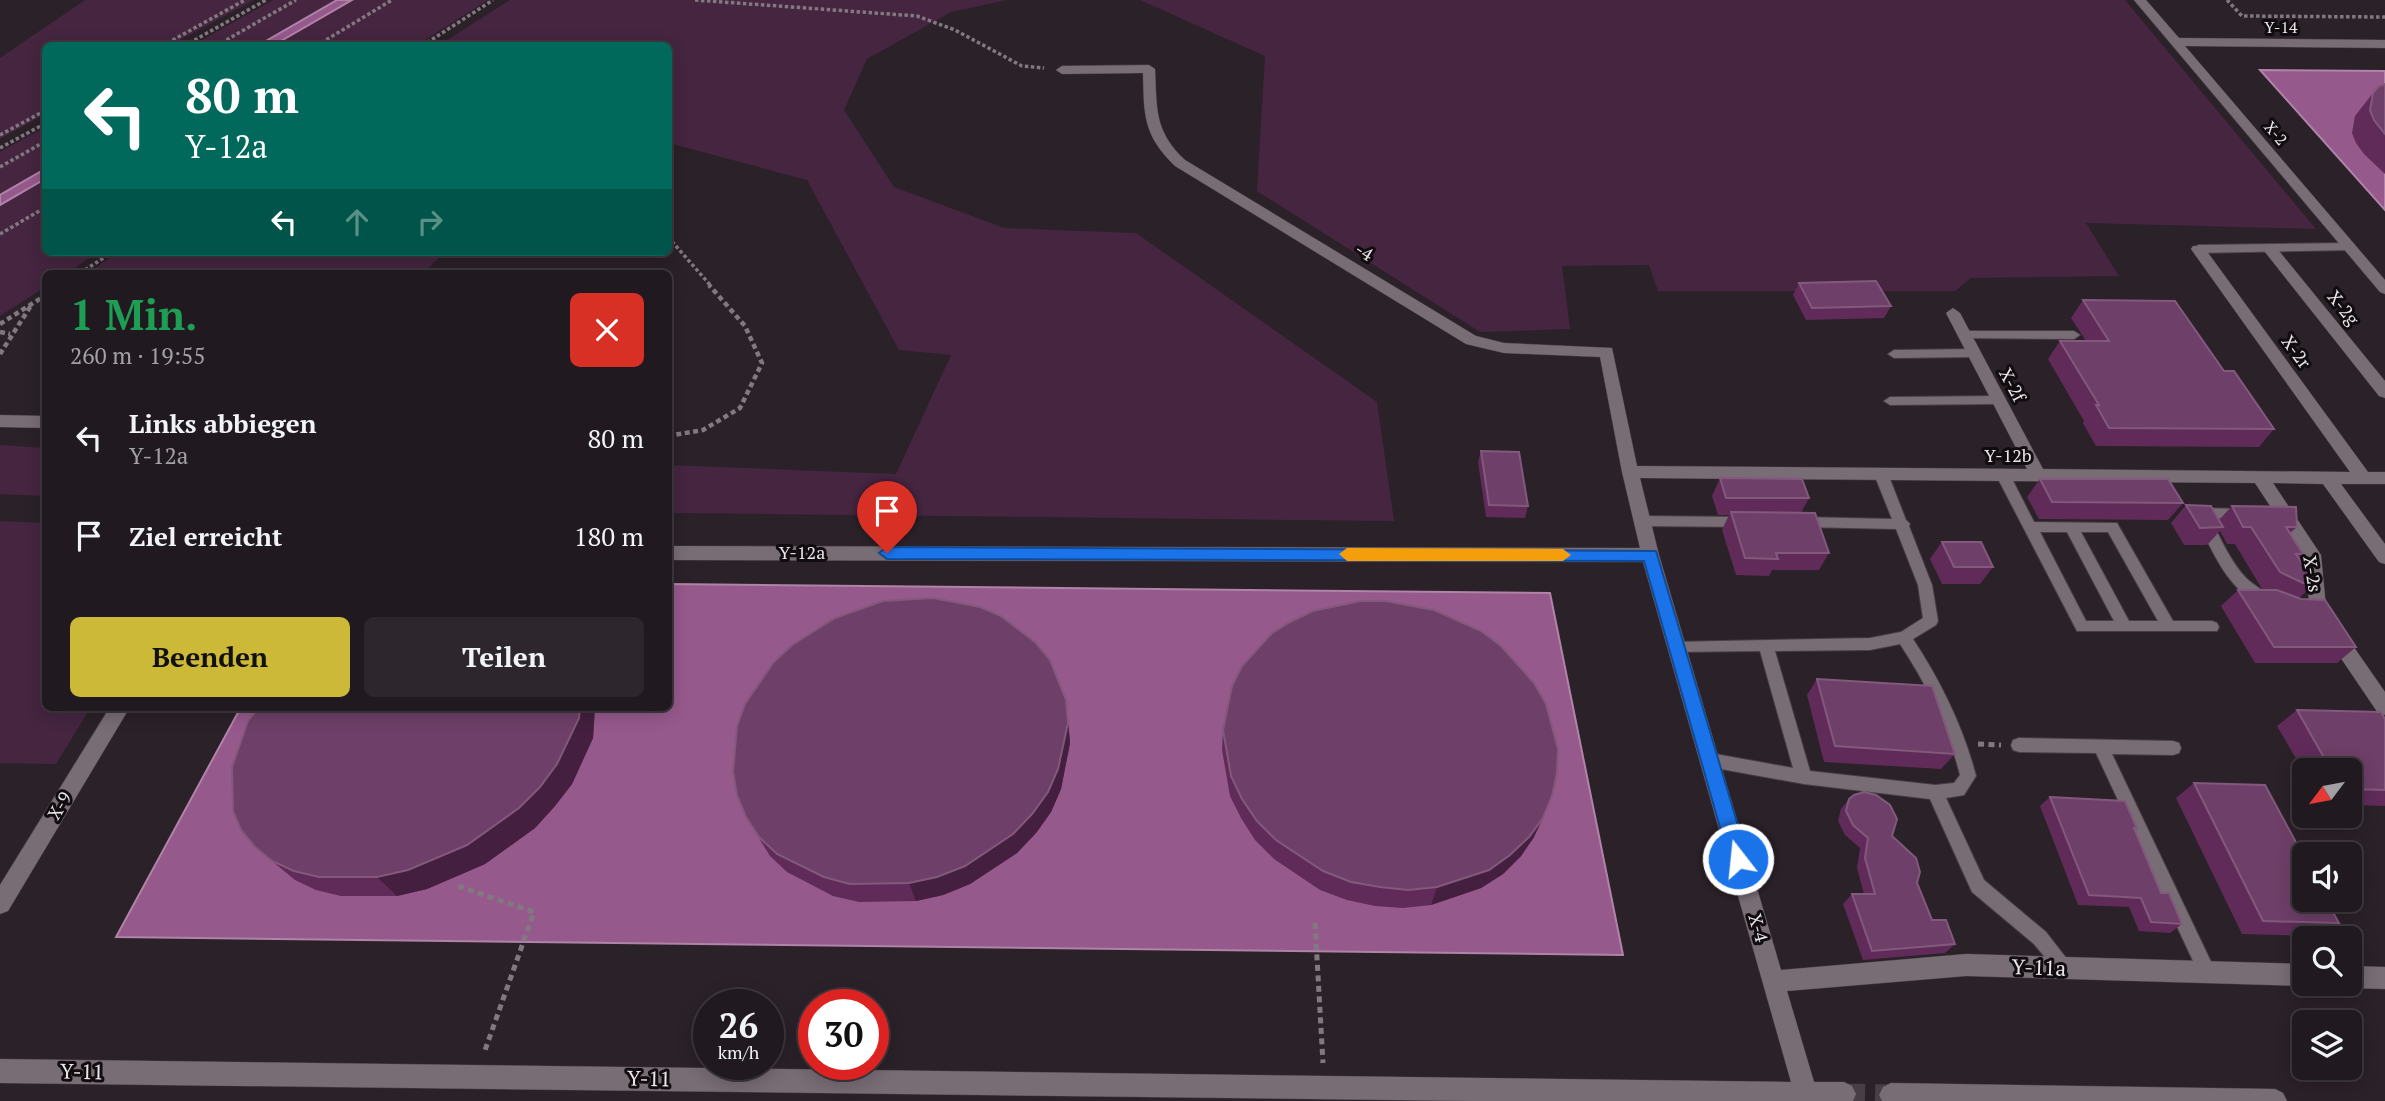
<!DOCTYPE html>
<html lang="de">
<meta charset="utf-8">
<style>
:root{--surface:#20191f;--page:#2d262c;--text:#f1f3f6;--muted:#a2a0a4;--line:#3d383d;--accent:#cdb938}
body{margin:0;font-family:"PT Serif",serif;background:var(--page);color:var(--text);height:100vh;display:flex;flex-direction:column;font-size:26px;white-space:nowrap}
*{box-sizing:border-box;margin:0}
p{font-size:23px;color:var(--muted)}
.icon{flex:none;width:38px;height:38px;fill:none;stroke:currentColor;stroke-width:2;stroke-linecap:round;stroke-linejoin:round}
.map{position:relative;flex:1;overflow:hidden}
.drawer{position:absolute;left:42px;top:270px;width:630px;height:441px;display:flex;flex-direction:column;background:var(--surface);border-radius:10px;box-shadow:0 4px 18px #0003,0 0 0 2px var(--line)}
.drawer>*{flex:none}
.hud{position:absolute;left:42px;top:42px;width:630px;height:214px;border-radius:10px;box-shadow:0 4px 18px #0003,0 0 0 2px var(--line);background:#00695c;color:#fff;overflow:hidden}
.needle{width:46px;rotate:238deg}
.tools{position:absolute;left:2292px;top:758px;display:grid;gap:14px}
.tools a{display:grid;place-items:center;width:70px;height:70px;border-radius:10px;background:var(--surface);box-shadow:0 4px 18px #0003,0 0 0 2px var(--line);font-size:35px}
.speed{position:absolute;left:693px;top:989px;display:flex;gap:14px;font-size:35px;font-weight:700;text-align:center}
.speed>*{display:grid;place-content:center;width:91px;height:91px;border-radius:50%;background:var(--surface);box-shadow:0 4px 18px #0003,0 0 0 2px var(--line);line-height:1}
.speed small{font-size:18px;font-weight:400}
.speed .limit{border:10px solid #d22;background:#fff;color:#111}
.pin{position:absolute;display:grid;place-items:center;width:60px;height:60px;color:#fff;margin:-72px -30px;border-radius:50% 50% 50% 0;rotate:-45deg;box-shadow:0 0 7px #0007}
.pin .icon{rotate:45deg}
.me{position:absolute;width:77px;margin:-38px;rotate:344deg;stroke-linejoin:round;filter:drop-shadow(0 0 5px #0008)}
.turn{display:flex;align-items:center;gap:24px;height:147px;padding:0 28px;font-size:32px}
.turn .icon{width:91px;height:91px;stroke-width:2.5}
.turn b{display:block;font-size:49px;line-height:60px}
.lanes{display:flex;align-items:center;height:66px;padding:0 28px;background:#0003;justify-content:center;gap:35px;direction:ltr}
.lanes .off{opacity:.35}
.round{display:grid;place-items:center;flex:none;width:74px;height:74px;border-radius:10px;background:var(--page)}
.head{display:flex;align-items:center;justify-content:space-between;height:119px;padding:0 28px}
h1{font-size:42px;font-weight:600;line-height:52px;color:#1e9e55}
.cta{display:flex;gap:14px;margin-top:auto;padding:14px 28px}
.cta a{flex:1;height:80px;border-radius:10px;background:var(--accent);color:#111;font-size:28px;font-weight:600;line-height:80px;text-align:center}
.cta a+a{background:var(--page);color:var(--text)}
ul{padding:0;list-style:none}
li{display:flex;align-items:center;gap:21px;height:98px;padding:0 28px}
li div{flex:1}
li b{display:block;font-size:26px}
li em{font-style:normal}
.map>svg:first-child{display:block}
.green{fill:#452540}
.water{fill:#96598c;stroke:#b083a8;stroke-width:2}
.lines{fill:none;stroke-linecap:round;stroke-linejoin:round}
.minor-tunnel{stroke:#483e46;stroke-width:21;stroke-dasharray:21 10;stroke-linecap:butt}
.service-casing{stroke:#473f45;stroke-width:2}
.minor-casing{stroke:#473f45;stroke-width:1}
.path-far2{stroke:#827980;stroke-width:3.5;stroke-dasharray:3.5 2.5;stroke-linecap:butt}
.path-far1{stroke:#827980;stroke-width:4.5;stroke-dasharray:5 3.5;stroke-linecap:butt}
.path{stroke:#827980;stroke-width:5;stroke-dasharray:6 4.5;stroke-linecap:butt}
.service{fill:#786c75;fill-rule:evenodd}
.minor{fill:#786c75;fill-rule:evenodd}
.wall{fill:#602b59}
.shaded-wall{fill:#441f3f}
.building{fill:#6e3f68;stroke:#82597c;stroke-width:2}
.route{fill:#1a73e8;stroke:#114b97;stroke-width:2}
.slow{fill:#f59e0b}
.labels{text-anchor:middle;stroke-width:6;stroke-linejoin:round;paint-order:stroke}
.far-street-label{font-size:16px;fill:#ebe4e9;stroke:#100c10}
.street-label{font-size:18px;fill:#ebe4e9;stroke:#100c10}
.near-street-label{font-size:21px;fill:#ebe4e9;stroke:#100c10}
</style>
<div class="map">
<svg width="2385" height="1101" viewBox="0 0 2385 1101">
<rect width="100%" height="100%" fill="#2b2129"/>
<g class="green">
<polygon points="85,0 254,0 171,45 46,46 45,114 0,139 0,58"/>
<polygon points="273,0 337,0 259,45 191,46"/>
<polygon points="352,0 488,0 417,45 274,46"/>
<polygon points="510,0 1007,0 951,12 867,59 844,110 894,187 1004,228 1136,233 1377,402 1394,521 669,513 669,465 896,474 951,355 899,350 807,180 669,143 668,46 439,45"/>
<polygon points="1140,0 2125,0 2316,229 2086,223 2119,276 1971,278 1955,291 1658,291 1649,265 1562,266 1570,329 1480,332 1257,191 1265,56"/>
<polygon points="45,127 45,169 0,195 0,152"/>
<polygon points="45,179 46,252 99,252 67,273 46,273 45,287 0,316 0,205"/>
<polygon points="119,252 440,252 440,257 423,273 87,273"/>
<polygon points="0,445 45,448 45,496 0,494"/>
<polygon points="0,521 45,523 46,707 91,707 56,764 0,763"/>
</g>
<g class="water">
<polygon points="337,0 352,0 274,45 259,45"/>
<polygon points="2260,70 2385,71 2385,210"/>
<polygon points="45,169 45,179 0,205 0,195"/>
<polygon points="669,584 1550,593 1623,955 116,937 241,707 668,707"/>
</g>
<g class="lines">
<polyline class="minor-tunnel" points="1844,1094 1891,1095"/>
<defs>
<g id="service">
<polygon points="2350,243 2354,244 2354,250 2198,253 2192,249 2198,245"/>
<polygon points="1964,331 2074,331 2080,335 2074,339 1960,338 1958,335"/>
<polygon points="1974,349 1980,353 1974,357 1894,358 1888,354 1894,350"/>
<polygon points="1998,396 2004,400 1998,404 1890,405 1884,401 1890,397"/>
<path d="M 1881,469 L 1888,474 L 1906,520 L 1910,524 L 1909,526 L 1932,585 L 1938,621 L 1936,625 L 1913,639 C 1941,682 1963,726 1976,776 L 1964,795 L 1946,798 L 1984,880 L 2046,932 L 2074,968 L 2071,974 L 2065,977 L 2059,974 L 2034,944 L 1972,892 L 1930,799 L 1804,784 L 1710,767 L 1704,765 L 1702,760 L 1704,755 L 1710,753 L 1793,768 L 1760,651 L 1677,652 L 1672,650 L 1670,646 L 1672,642 L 1870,638 L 1901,632 L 1923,618 L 1918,585 L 1896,529 L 1801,527 L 1794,522 L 1801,517 L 1892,519 L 1874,474 ZM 1900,644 C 1927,685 1948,727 1960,775 L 1954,783 L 1935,785 L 1810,771 L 1775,651 L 1870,650 Z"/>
<path d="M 2003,470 L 2008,471 L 2034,522 L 2117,523 L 2173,621 L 2212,621 L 2217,623 L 2219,627 L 2217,631 L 2077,631 L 1996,475 ZM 2040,532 L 2067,532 L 2114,621 L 2086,621 ZM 2081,532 L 2108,532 L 2158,621 L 2129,621 Z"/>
<path d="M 2200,508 L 2246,509 L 2248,513 L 2246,517 L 2241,518 L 2210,518 C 2221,539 2230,561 2246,578 C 2254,586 2266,591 2272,600 L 2270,604 L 2265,606 C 2226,592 2211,546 2193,513 Z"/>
<polygon points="1642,516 1746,517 1753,522 1746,527 1642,526 1635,521"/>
<polygon points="2019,738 2173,741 2179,743 2181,748 2179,753 2173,755 2112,754 2213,966 2216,972 2213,978 2207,981 2201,978 2096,753 2019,752 2013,750 2011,745 2013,740"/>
</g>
<g id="minor">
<polygon points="2134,0 2146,0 2179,38 2385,40 2385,48 2185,46 2385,280 2385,294 2380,292"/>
<path d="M 1149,65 L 1155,69 C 1157,109 1154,131 1185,160 L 1476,336 L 1504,343 L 1612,348 L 1637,466 L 2027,469 L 1946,313 L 1953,308 L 1960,313 L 2043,469 L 2350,472 L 2191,249 L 2193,246 L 2203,246 L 2368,472 L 2385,472 L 2385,484 L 2341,484 L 2385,544 L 2385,564 L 2379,562 L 2323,484 L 2273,483 L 2321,555 L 2326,607 L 2385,692 L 2385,715 L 2378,713 L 2311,614 L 2303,556 L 2255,483 L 1640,478 L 1659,555 L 1781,970 L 1966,954 L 2305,964 L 2305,984 L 2311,984 L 2305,986 L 1966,976 L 1787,991 L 1814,1082 L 1844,1082 L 1852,1086 L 1856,1094 L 1853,1101 L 1473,1101 L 0,1083 L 0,1059 L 1791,1082 L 1643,562 L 668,560 L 668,546 L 1640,548 L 1622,472 L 1600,357 L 1504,353 L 1466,344 L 1175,166 C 1143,135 1144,115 1143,73 L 1062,74 L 1056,70 L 1062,66 Z"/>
<polygon points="2270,244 2275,246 2385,381 2385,398 2379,396 2265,252 2263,249"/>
<polygon points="0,415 46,416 46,428 0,427"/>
<polygon points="110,707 130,707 8,911 0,914 0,885"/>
<polygon points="2350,966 2385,967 2385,989 2350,988 2342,985 2350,984"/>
<polygon points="1891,1083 2275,1089 2283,1093 2287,1101 1882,1101 1879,1095 1883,1087"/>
</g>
</defs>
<use href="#service" class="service-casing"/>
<use href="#minor" class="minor-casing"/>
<g class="path-far2">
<polyline points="695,0 917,16 955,30 1022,66 1044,68"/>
<polyline points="2227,0 2242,16 2385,17"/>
<polyline points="162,46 245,0"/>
<polyline points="184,46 266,0"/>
<polyline points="216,46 296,0"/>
<polyline points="316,46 392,0"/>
<polyline points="422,46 493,0"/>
<polyline points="0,135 46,110"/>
<polyline points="0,148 46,123"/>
<polyline points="0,167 46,141"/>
<polyline points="0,234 46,207"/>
<polyline points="668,237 711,286"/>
<polyline points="80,273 113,252"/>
</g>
<g class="path-far1">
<polyline points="0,324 46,295"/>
<polyline points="0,332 10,334"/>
<polyline points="0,354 32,304"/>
<polyline points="668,436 703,430 740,408 762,363 745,326 709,285"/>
</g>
<g class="path">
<polyline points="1978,744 2001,745"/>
<polyline points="458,886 534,912 484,1053"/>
<polyline points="1315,923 1323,1063"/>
</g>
<use href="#service" class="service"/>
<use href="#minor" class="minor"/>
</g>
<g class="wall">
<polygon points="2385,84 2385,174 2364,154 2356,143 2352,133 2355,116 2373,93"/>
<polygon points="1799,283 1891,306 1884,318 1806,320 1793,295"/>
<polygon points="2083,300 2224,371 2274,429 2259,447 2096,446 2083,423 2084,421 2048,359 2060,341 2086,341 2071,318"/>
<polygon points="1481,451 1528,506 1525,518 1486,517 1478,462"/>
<polygon points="1720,478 1809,498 1801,513 1829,553 1819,570 1772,570 1769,576 1736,575 1722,530 1729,515 1718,515 1712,496"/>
<polygon points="2040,479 2183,503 2168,520 2039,519 2027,497"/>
<polygon points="2186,505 2219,520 2232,506 2297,527 2290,533 2303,554 2299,559 2315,584 2299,598 2356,647 2337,663 2255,663 2221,606 2238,590 2264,590 2262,589 2235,544 2227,544 2220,531 2207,545 2184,545 2171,523"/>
<polygon points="1942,542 1993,567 1980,584 1942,584 1930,559"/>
<polygon points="1817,679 1955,754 1941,769 1824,762 1807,695"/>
<polygon points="259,707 595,707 593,738 572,784 555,806 535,828 485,864 427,889 397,896 341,896 316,890 295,880 255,847"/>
<polygon points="2297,710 2385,719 2385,806 2350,805 2350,770 2305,770 2305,774 2277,726"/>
<polygon points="1068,721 1070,743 1061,789 1051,812 1036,833 1017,853 970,884 943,895 916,901 859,902 833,896 787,872 770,856 746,817"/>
<polygon points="1223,730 1534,837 1521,856 1503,874 1481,888 1431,905 1403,908 1375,906 1347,900 1320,890 1274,859 1255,840 1241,818 1230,796 1222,750"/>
<polygon points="2194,783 2339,923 2317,936 2242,934 2176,798"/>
<polygon points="2050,797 2137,828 2135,830 2161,893 2182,924 2170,933 2139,931 2129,907 2078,905 2040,806"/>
<polygon points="1849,799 1892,836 1917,883 1932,920 1955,944 1945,953 1863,960 1843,904 1852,894 1864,894 1857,868 1860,848 1845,835 1838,821 1841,809"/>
</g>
<g class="shaded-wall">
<polygon points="1066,700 1070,743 1061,789 1051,812 1036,833 1017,853 970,884 943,895 916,901 909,883"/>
<polygon points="580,707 595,707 593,738 572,784 555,806 535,828 485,864 427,889 397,896 377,877"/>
<polygon points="1543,818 1534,837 1521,856 1503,874 1481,888 1431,905 1437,887"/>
</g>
<g class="building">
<polygon points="2385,84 2385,134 2374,120 2370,110 2373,93 2379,86"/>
<polygon points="1876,281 1891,306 1812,308 1799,283"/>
<polygon points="2083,300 2175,301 2224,371 2234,371 2274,429 2109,428 2096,405 2099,405 2060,341 2109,341"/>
<polygon points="1481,451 1519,452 1528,506 1489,505"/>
<polygon points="1720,478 1802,479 1809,498 1726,498"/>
<polygon points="2040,479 2168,479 2183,503 2052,502"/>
<polygon points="2186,505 2211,506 2223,527 2200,528"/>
<polygon points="2232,506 2296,507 2297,527 2286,527 2303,554 2296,554 2315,584 2303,583 2280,572 2251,527 2243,527"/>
<polygon points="1731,512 1815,513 1829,553 1776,553 1778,559 1745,558"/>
<polygon points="1942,542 1981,542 1993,567 1954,567"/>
<polygon points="2238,590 2277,590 2301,599 2325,600 2356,647 2274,647"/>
<polygon points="933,598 980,607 1001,616 1036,643 1050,660 1066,700 1068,723 1058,769 1048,792 1032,814 1013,834 965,866 937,877 909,883 850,884 824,877 777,854 759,837 746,817 737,795 733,772 737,726 745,704 773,663 792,645 835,618 883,601"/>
<polygon points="1360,601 1385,601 1434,610 1481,631 1501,646 1534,683 1546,704 1558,749 1557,773 1552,796 1543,818 1529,837 1510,855 1489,870 1437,887 1408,890 1380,887 1351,882 1323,871 1276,840 1257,821 1242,799 1231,776 1223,730 1232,686 1242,666 1272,633 1292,621 1313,611"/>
<polygon points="1817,679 1932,686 1955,754 1835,746"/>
<polygon points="259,707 580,707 579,718 557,764 540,787 519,808 467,845 408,870 377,877 319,877 294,871 272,861 255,847 241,830 233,811 232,767 248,721"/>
<polygon points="2297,710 2381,712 2385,719 2385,790 2350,789 2350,770 2331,770"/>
<polygon points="2194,783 2265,785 2305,859 2305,900 2326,900 2339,923 2263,921"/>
<polygon points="1864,792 1876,795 1890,805 1897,819 1892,836 1916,858 1920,872 1917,883 1932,920 1946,920 1955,944 1872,951 1852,894 1875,894 1865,858 1868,838 1853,825 1846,811 1849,799 1854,795"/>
<polygon points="2050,797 2125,801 2137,828 2134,828 2161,893 2169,893 2182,924 2151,922 2141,898 2089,895"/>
</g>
<polygon class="route" points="887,547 1656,551 1748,859 1745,865 1738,867 1731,865 1729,859 1644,561 887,559 879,553"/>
<polygon class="slow" points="1347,548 1563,549 1571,555 1563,561 1347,561 1339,554"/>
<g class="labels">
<g class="far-street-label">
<text x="2281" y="33">Y-14</text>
<text transform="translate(2276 133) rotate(50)" y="6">X-2</text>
</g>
<g class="street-label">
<text transform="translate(1364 252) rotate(31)" y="6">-4</text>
<text transform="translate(2343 308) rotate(51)" y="6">X-2g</text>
<text transform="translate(2296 352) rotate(54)" y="6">X-2r</text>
<text transform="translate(2012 385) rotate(62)" y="6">X-2f</text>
<text x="2008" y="462">Y-12b</text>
<text x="802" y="559">Y-12a</text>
<text transform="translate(2312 574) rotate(81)" y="6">X-2s</text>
<text transform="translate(60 806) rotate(-59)" y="6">X-9</text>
<text transform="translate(1758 928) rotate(74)" y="6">X-4</text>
</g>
<g class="near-street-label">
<text transform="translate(2039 968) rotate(2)" y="7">Y-11a</text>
<text transform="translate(82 1072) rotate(1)" y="7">Y-11</text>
<text transform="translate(649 1079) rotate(1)" y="7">Y-11</text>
</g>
</g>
</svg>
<div class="tools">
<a><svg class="needle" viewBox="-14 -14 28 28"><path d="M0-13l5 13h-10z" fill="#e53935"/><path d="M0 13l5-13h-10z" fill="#a2a0a4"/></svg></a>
<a><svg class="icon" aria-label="sound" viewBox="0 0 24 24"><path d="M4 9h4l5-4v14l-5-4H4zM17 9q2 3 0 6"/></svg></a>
<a><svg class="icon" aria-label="search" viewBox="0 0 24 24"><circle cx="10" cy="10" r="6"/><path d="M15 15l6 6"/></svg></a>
<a><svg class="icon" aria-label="layers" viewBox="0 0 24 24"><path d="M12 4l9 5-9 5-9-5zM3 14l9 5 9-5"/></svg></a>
</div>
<div class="speed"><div>26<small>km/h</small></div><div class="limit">30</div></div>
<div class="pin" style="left:887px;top:553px;background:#d93025"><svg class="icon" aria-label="arrive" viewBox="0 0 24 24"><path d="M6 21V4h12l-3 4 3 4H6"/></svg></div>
<svg class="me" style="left:1738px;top:859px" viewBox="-20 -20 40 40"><circle r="17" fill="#1a73e8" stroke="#fff" stroke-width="3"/><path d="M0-11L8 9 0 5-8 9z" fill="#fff"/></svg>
<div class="hud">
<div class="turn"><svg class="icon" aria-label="left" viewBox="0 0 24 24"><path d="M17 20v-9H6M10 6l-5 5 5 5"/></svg><div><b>80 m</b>Y-12a</div></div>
<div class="lanes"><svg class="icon" aria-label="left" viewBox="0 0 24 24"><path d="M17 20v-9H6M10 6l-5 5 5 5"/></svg><svg class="icon off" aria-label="ahead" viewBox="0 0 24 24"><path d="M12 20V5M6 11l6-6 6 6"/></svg><svg class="icon off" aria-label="right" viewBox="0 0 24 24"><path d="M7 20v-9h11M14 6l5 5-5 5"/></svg></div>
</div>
<section class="drawer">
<div class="head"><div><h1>1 Min.</h1><p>260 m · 19:55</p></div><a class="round" style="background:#d93025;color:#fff"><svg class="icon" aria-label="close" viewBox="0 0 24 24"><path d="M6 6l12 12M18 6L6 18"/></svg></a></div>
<ul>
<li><svg class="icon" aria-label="left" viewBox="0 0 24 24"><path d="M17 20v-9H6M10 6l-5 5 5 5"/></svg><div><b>Links abbiegen</b><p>Y-12a</p></div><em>80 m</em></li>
<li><svg class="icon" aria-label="arrive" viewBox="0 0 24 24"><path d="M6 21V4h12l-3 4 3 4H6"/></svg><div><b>Ziel erreicht</b></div><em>180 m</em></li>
</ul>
<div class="cta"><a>Beenden</a><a>Teilen</a></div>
</section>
</div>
